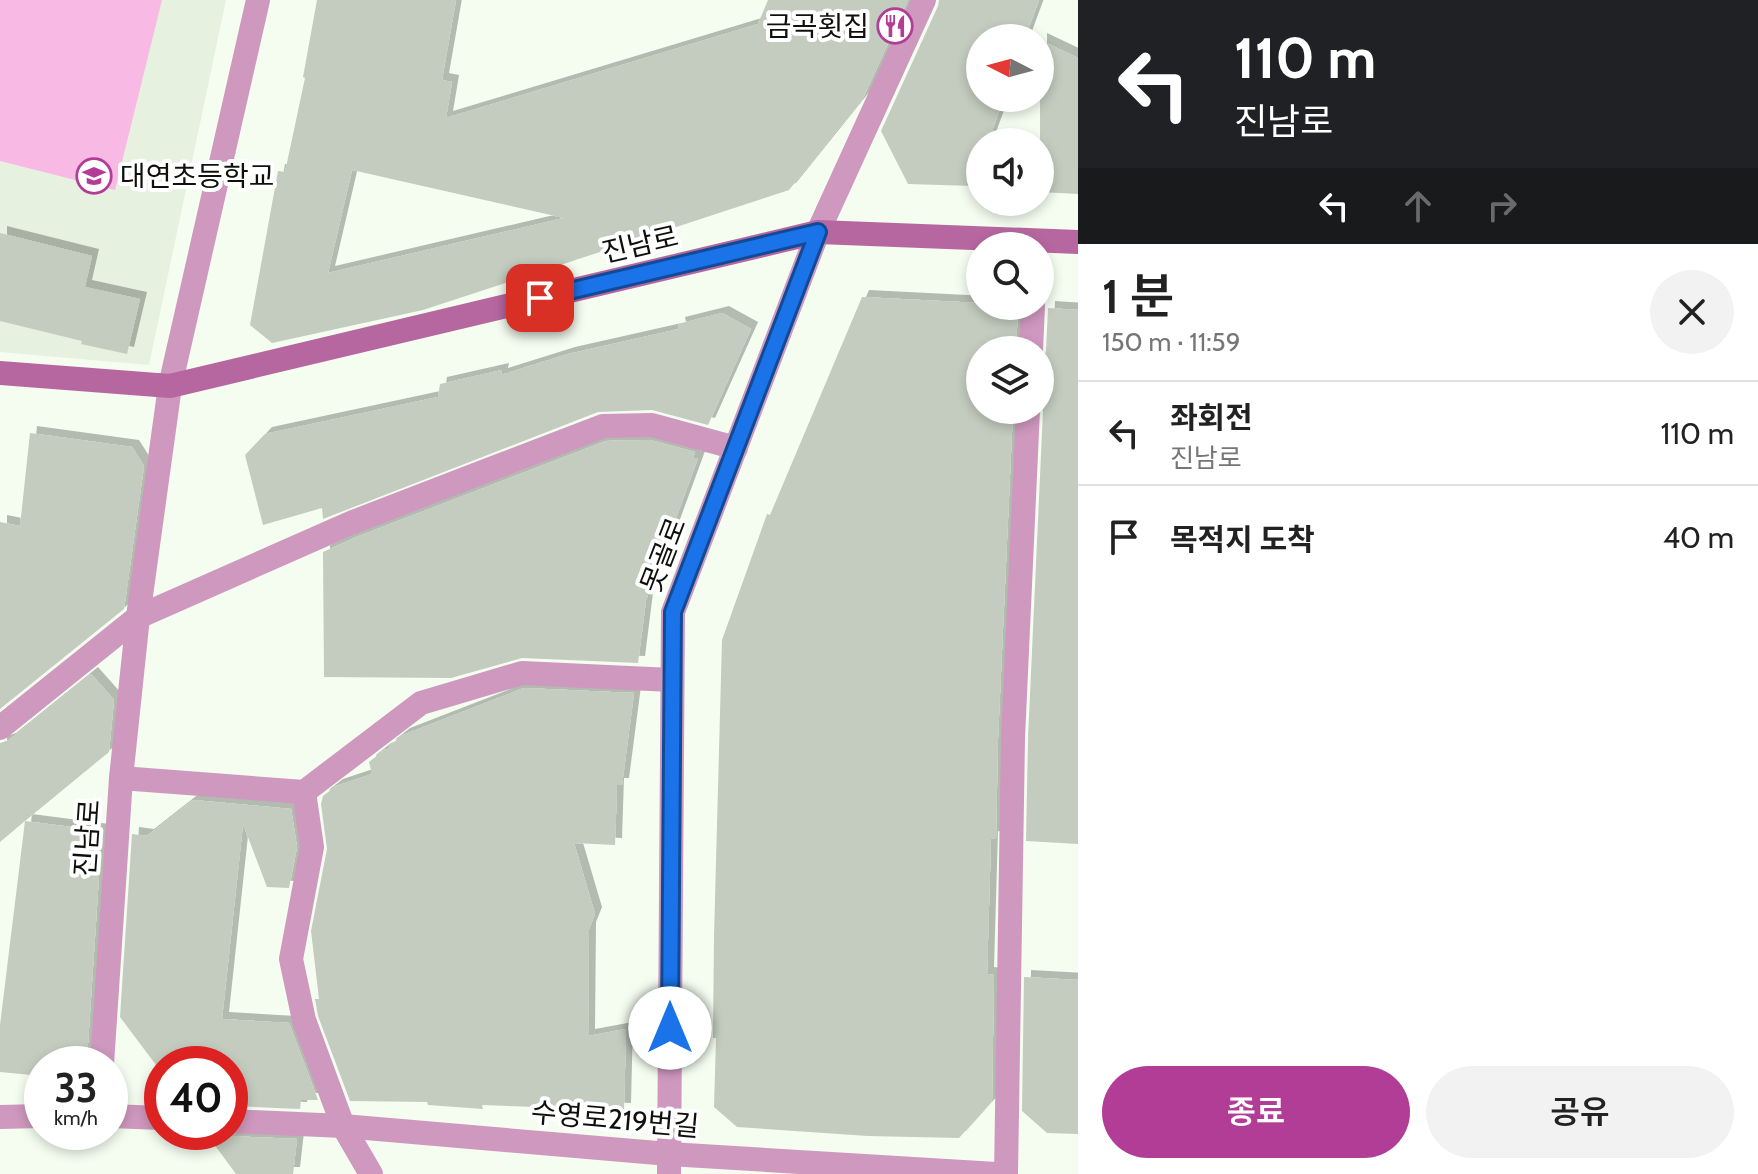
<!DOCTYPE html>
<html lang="ko">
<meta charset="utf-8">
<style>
:root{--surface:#fff;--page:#f2f2f2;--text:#222;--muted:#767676;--line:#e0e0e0;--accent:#b23d96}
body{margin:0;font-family:Cabin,"Noto Sans KR",sans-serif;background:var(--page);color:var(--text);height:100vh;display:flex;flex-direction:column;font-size:30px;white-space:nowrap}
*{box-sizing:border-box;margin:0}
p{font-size:26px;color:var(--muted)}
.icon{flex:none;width:44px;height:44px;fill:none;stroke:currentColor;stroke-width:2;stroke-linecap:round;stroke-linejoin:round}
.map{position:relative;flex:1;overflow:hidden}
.drawer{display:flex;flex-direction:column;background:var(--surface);width:680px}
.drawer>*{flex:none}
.guide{background:#202124;color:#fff;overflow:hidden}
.needle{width:52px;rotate:276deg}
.controls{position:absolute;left:966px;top:24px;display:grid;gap:16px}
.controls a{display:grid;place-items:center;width:88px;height:88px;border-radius:50%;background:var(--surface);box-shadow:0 4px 12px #0003;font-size:40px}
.speed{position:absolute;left:24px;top:1046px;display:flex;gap:16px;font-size:40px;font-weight:700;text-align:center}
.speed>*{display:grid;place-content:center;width:104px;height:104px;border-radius:50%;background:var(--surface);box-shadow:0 4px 12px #0003;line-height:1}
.speed small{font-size:20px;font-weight:400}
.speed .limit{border:12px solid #d22;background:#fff;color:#111}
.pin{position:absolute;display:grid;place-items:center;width:68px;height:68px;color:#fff;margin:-34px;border-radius:16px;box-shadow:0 4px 12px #0006}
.me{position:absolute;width:88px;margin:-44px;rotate:0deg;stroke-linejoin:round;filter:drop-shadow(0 0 6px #0008)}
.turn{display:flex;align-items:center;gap:28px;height:168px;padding:0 24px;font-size:36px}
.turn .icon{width:104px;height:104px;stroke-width:2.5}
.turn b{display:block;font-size:56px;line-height:68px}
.lanes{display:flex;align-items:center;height:76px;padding:0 24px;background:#0003;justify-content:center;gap:40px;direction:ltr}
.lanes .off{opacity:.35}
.round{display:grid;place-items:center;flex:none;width:84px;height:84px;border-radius:42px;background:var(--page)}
.head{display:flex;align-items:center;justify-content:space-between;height:136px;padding:0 24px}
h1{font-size:48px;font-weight:600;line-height:60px}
.button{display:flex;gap:16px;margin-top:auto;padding:16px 24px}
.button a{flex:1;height:92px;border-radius:48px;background:var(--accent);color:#fff;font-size:32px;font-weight:600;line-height:92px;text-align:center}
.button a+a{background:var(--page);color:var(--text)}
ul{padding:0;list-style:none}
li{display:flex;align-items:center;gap:24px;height:104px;padding:0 24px;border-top:2px solid var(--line)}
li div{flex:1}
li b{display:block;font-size:30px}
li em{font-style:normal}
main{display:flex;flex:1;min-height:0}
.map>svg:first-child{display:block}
.built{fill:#e6f2df}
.green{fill:#f8b9e4}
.building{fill:#c3ccbf;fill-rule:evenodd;filter:url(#shadow)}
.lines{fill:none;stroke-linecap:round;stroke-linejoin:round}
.service{stroke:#cf98be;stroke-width:24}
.minor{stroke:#cf98be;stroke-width:24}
.tertiary{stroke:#cf98be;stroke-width:24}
.secondary{stroke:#b767a0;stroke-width:24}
.route-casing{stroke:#114b97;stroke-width:20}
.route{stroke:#1a73e8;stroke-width:14}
.labels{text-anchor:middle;stroke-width:8;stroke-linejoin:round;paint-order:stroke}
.poi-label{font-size:28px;fill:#0e100c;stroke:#fff;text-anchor:end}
.street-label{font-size:28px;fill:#0e100c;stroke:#fff}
</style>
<main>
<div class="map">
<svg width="1078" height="1174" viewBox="0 0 1078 1174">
<defs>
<filter id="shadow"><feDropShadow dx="7" dy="-7" stdDeviation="0" flood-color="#0004"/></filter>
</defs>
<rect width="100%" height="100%" fill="#f4fdf0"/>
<polygon class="built" points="0,0 226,0 149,365 0,352"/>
<polygon class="green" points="0,0 162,0 115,190 0,161"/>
<g class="building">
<path d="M 317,0 L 456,0 L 442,80 L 452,82 L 446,118 L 758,24 L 768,0 L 908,0 L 863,98 L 789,190 L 423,310 L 272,343 L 250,325 L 278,171 L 285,172 L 305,78 L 303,77 ZM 352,170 L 564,218 L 328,273 Z"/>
<polygon points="939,0 1039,0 1025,38 980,38 980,98 1004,98 988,142 980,142 980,165 973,186 908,184 881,131 938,6"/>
<polygon points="1040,40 1078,58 1078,194 1040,192"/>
<polygon points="0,233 92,256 85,287 140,299 127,354 81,344 82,341 0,321"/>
<polygon points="862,297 980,303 980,306 1018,306 1016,350 980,350 980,410 1013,410 998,738 996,839 991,838 987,974 994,975 992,1101 959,1138 868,1136 737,1127 714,1107 716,1038 713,1038 714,936 722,640 767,514 770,515"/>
<polygon points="1048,308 1078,310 1078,844 1026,841 1028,738 1043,411 1040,402 1040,362 1044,357 1046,351"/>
<polygon points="722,313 751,329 708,425 652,410 598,412 323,519 322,508 263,525 245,455 265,434 438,397 440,384 502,370 501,375 568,354 679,329 678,324"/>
<polygon points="30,433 132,447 144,466 124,609 0,709 0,522 20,526"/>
<polygon points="650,440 695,452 693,458 698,458 646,600 638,663 522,658 451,678 324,677 323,552 359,536 606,441"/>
<polygon points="91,674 114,700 109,752 25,821 102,831 87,1059 85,1064 42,1064 42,1076 0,1072 0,1025 25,821 0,842 0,743 9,740"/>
<polygon points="524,688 634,693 622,785 617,785 615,845 574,843 595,914 589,929 588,1036 626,1029 624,1110 482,1105 483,1109 428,1105 427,1102 350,1101 318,1016 315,999 319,999 311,931 327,849 321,804 323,796 336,786 372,774 369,762 384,750 390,748 389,746 403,735"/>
<polygon points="193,800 291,809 297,847 289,888 267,887 243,824 222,1019 289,1023 318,1100 301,1100 300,1109 230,1106 230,1064 162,1064 162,1073 120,1017 132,834 147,836"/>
<polygon points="1024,977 1078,980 1078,1134 1047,1133 1022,1111"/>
<polygon points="205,1132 220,1132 229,1136 297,1139 293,1174 236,1174"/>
</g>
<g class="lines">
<g class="service">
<polyline points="0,728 138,617 353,522 488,470 603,426 652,425 736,448"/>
<polyline points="121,778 304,792 421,703 522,673 672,680"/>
<polyline points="304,792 312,847 291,959 304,1020 343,1126 371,1174"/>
</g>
<g class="minor">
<polyline points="1031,350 1033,306"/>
<polyline points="102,1064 121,778 138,617 170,386 258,0"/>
<polyline points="110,1116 162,1118"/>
<polyline points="0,1117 42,1116"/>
<polyline points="230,1121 343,1126 669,1154 996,1174"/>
<polyline points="1006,1174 1013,738 1028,410"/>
</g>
<polyline class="tertiary" points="669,1174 673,612 818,232 924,0"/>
<polyline class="secondary" points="0,373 170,386 818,232 1078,242"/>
</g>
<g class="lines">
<defs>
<polyline id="route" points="540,298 818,232 673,612 670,1028"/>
</defs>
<use href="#route" class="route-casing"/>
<use href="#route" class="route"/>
</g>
<defs>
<symbol id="restaurant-ring" viewBox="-11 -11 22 22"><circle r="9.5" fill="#fff" stroke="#b23d96" stroke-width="1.5"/><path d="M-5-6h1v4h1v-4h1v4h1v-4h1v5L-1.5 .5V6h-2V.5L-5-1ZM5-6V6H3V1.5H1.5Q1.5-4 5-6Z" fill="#b23d96"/></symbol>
<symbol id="school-ring" viewBox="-11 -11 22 22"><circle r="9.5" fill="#fff" stroke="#b23d96" stroke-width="1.5"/><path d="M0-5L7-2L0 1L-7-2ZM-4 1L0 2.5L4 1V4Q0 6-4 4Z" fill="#b23d96"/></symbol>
</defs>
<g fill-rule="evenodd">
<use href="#restaurant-ring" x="875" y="6" width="40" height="40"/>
<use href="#school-ring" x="74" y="156" width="40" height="40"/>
</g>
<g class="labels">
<g class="poi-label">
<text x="869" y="36">금곡횟집</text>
<text x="120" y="186" text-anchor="start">대연초등학교</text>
</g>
<g class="street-label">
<text transform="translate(640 244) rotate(-13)" y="10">진남로</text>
<text transform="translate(663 555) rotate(-69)" y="10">못골로</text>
<text transform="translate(87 838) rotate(-86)" y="10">진남로</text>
<text transform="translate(615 1119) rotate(5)" y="10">수영로219번길</text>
</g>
</g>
</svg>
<div class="controls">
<a><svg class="needle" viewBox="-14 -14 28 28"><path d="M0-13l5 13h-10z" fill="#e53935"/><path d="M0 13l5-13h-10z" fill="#767676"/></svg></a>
<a><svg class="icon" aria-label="sound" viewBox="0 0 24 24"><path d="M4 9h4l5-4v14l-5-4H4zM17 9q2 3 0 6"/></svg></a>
<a><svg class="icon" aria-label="search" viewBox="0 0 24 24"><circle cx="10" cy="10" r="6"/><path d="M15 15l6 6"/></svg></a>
<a><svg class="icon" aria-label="layers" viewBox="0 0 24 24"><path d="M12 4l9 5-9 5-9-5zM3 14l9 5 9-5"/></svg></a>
</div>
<div class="speed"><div>33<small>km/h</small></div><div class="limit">40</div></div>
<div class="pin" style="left:540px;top:298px;background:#d93025"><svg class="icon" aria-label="arrive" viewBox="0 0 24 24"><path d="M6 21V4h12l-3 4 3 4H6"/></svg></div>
<svg class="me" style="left:670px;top:1028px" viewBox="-20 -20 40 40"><circle r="19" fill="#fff"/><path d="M0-13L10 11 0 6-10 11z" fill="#1a73e8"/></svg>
</div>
<section class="drawer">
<div class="guide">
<div class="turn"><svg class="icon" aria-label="left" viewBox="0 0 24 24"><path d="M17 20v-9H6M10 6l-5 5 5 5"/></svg><div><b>110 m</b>진남로</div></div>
<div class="lanes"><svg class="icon" aria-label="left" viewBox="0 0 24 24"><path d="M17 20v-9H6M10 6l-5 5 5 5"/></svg><svg class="icon off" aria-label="ahead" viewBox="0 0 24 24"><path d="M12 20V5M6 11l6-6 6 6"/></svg><svg class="icon off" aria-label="right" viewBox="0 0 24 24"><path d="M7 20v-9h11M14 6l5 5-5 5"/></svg></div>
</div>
<div class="head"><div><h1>1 분</h1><p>150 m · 11:59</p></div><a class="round"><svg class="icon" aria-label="close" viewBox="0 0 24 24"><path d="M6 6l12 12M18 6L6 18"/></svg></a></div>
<ul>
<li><svg class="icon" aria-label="left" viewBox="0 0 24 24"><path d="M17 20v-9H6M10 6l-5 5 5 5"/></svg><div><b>좌회전</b><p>진남로</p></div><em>110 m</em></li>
<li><svg class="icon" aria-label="arrive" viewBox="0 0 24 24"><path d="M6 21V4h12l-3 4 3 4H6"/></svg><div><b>목적지 도착</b></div><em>40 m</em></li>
</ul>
<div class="button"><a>종료</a><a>공유</a></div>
</section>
</main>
